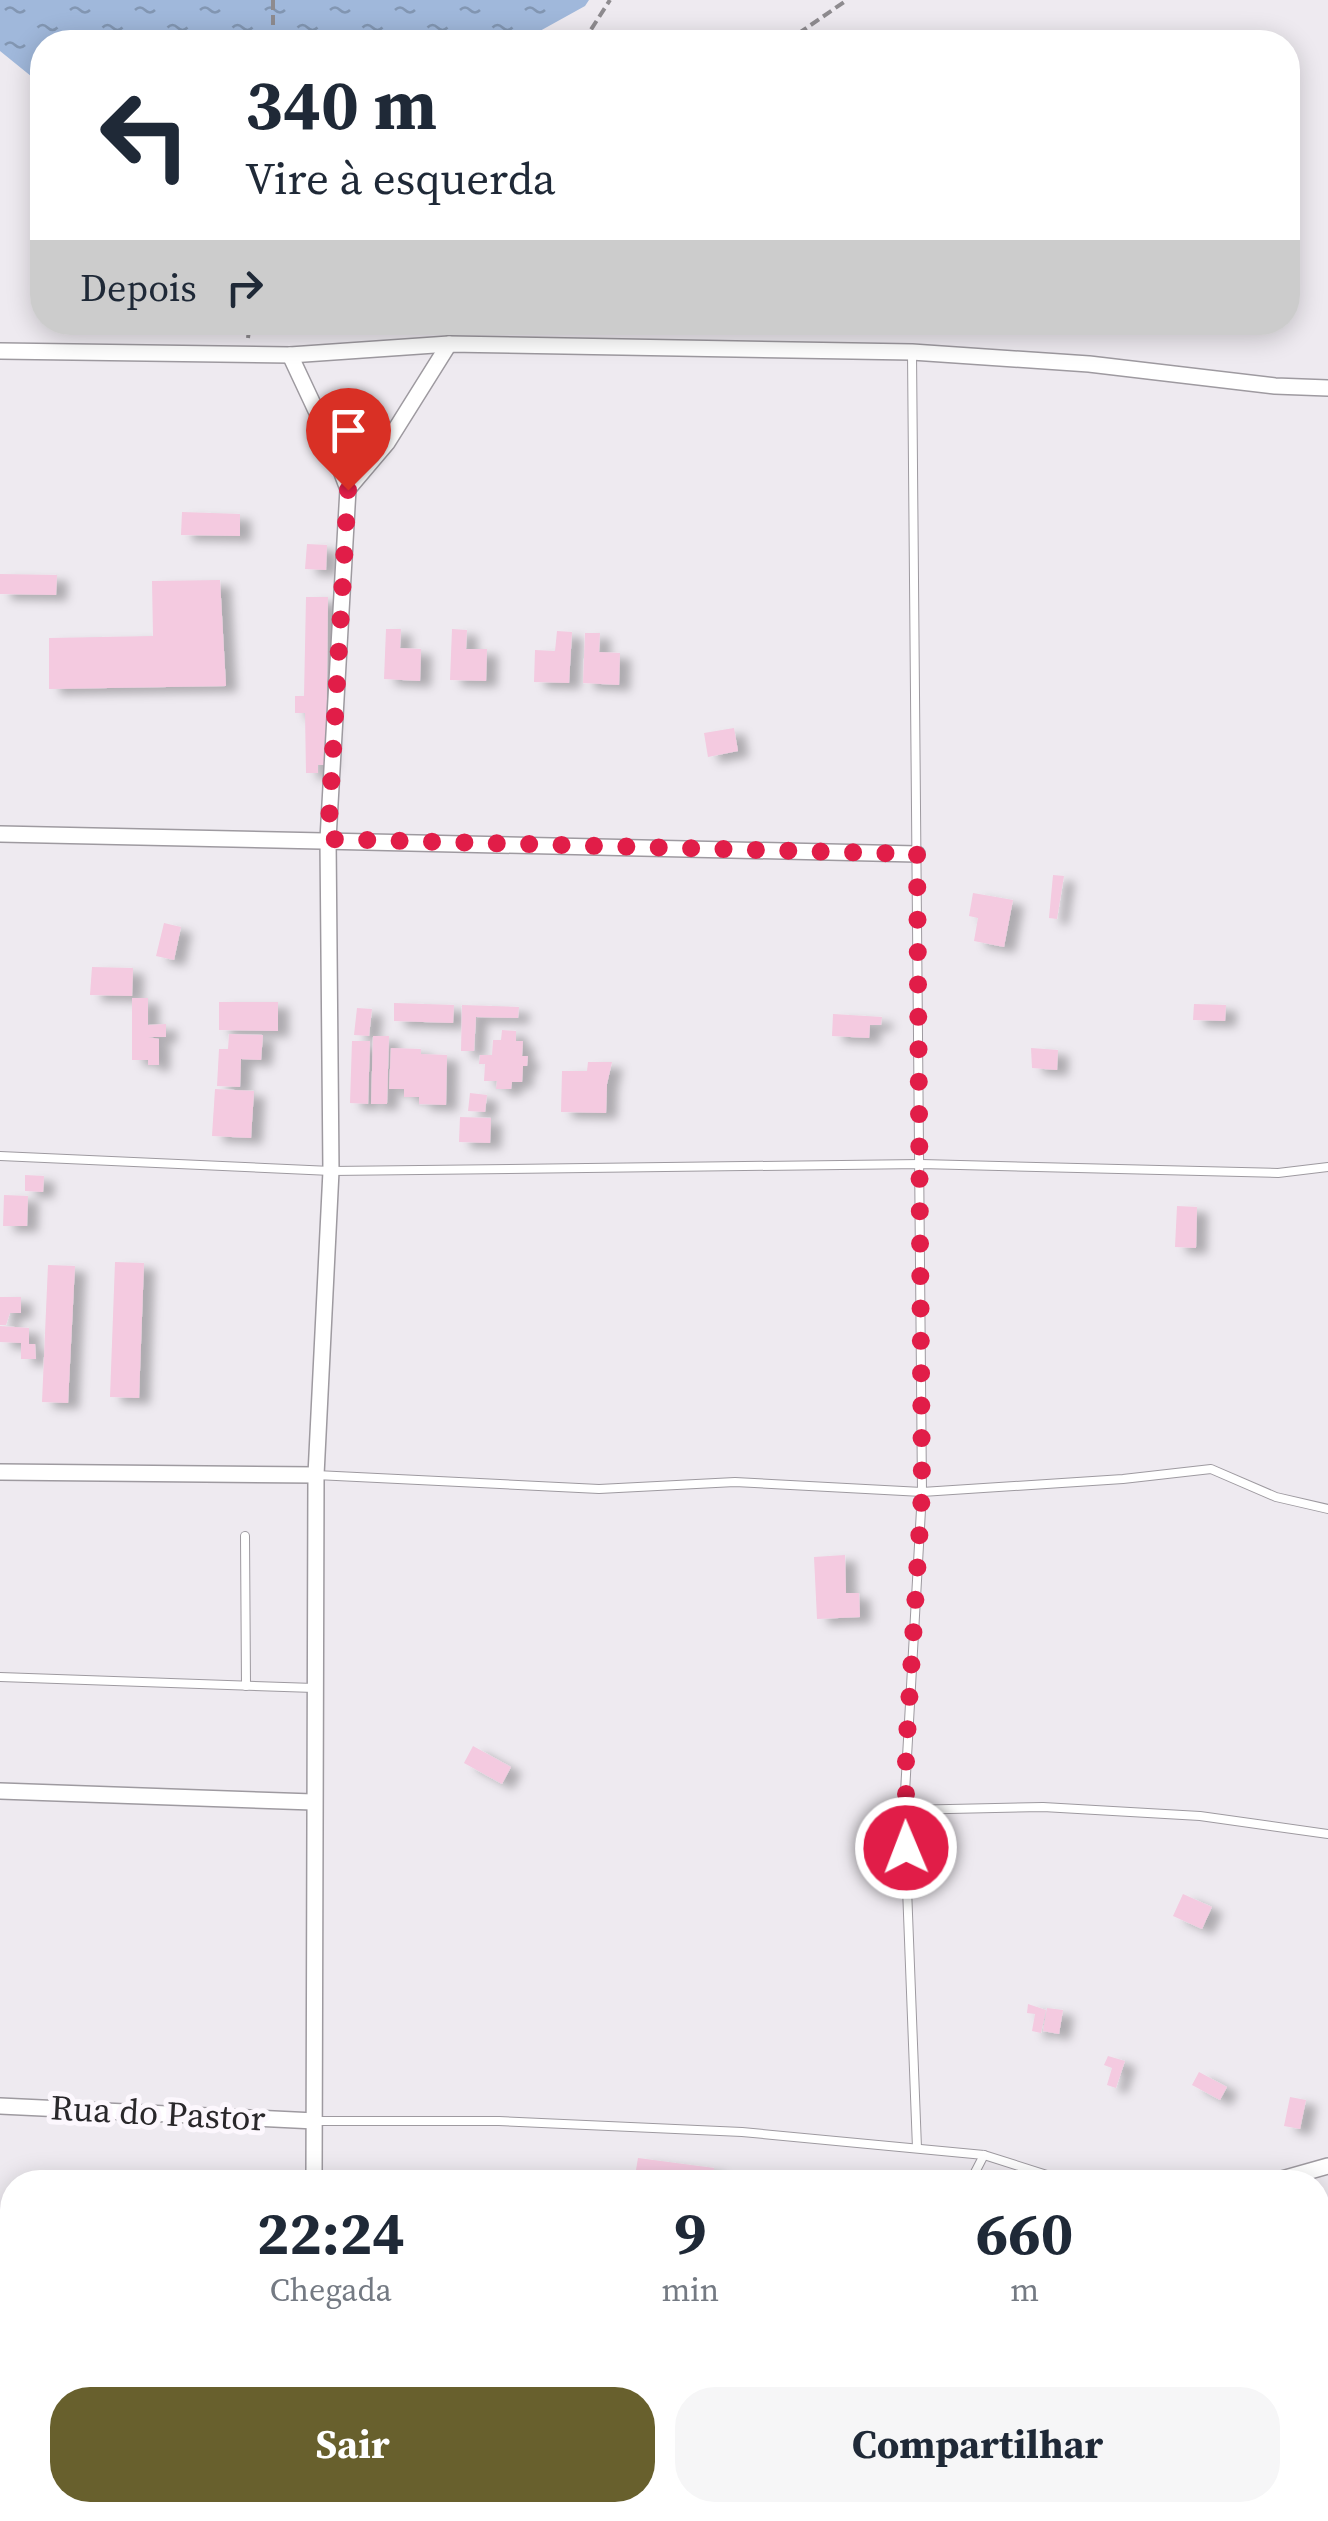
<!DOCTYPE html>
<html lang="pt">
<meta charset="utf-8">
<style>
:root{--surface:#fff;--page:#f6f6f7;--text:#1f2937;--muted:#747a83;--accent:#68602d}
body{margin:0;font-family:"Source Serif 4",serif;background:var(--page);color:var(--text);height:100vh;display:flex;flex-direction:column;font-size:38px;white-space:nowrap}
*{box-sizing:border-box;margin:0}
p{font-size:32px;color:var(--muted)}
.icon{flex:none;width:55px;height:55px;fill:none;stroke:currentColor;stroke-width:2;stroke-linecap:round;stroke-linejoin:round}
.map{position:relative;flex:1;overflow:hidden}
.sheet{position:absolute;left:0px;top:2170px;width:1330px;height:352px;display:flex;flex-direction:column;background:var(--surface);border-radius:40px 40px 0 0;box-shadow:0 5px 25px #0003}
.sheet>*{flex:none}
.top-card{position:absolute;left:30px;top:30px;width:1270px;height:305px;border-radius:40px;box-shadow:0 5px 25px #0003;background:#fff;color:var(--text);overflow:hidden}
.pin{position:absolute;display:grid;place-items:center;width:85px;height:85px;color:#fff;margin:-102px -42px;border-radius:50% 50% 50% 0;rotate:-45deg;box-shadow:0 0 10px #0007}
.pin .icon{rotate:45deg}
.me{position:absolute;width:110px;margin:-55px;rotate:359deg;stroke-linejoin:round;filter:drop-shadow(0 0 8px #0008)}
.turn{display:flex;align-items:center;gap:35px;height:210px;padding:0 50px;font-size:45px}
.turn .icon{width:130px;height:130px;stroke-width:2.5}
.turn b{display:block;font-size:70px;line-height:85px}
.then{display:flex;align-items:center;height:95px;padding:0 50px;background:#0003;gap:20px;font-size:38px}
.eta{display:flex;justify-content:space-evenly;align-items:center;height:170px;text-align:center}
.eta b{font-size:60px;font-weight:700;line-height:70px}
.action{display:flex;gap:20px;margin-top:auto;padding:20px 50px}
.action a{flex:1;height:115px;border-radius:40px;background:var(--accent);color:#fff;font-size:40px;font-weight:700;line-height:115px;text-align:center}
.action a+a{background:var(--page);color:var(--text)}
.map>svg:first-child{display:block}
.built{fill:#e5dce9}
.water{fill:url(#water-ripples)}
.building{fill:#f4cae0;filter:url(#shadow)}
.lines{fill:none;stroke-linecap:round;stroke-linejoin:round}
.service-casing{stroke:#9e9aa0;stroke-width:10}
.minor-casing{stroke:#9e9aa0;stroke-width:18}
.path{stroke:#8e8b8f;stroke-width:4;stroke-dasharray:10 5;stroke-linecap:butt}
.service{stroke:#fff;stroke-width:8}
.minor{stroke:#fff;stroke-width:15}
.route{stroke:#e11d48;stroke-width:18;stroke-dasharray:0 32.4}
.labels{text-anchor:middle;stroke-width:10;stroke-linejoin:round;paint-order:stroke}
.street-label{font-size:35px;fill:#29272a;stroke:#fcf7fd}
</style>
<div class="map">
<svg width="1328" height="2521" viewBox="0 0 1328 2521">
<defs>
<pattern id="water-ripples" width="26" height="14" patternUnits="userSpaceOnUse" patternTransform="scale(2.5)"><rect width="26" height="14" fill="#a0b8db"/><path d="M2 4q2-2 4 0t4 0M15 11q2-2 4 0t4 0" fill="none" stroke="#8296b2"/></pattern>
<filter id="shadow"><feDropShadow dx="11" dy="6" stdDeviation="5" flood-color="#0004"/></filter>
</defs>
<rect width="100%" height="100%" fill="#eeeaf0"/>
<polygon class="built" points="869,2510 952,2510 984,2521 869,2521"/>
<polygon class="water" points="0,0 589,0 585,6 520,42 42,42 42,85 0,51"/>
<g class="building">
<polygon points="182,512 240,514 240,536 181,535"/>
<polygon points="307,544 327,545 326,570 305,569"/>
<polygon points="0,574 57,575 56,595 0,594"/>
<polygon points="220,580 226,686 49,689 49,638 153,636 152,581"/>
<polygon points="306,597 328,597 326,765 318,765 318,773 306,773 305,713 295,713 295,696 304,696"/>
<polygon points="386,629 401,629 400,648 421,649 420,681 384,679"/>
<polygon points="452,629 467,630 466,649 487,649 486,681 450,680"/>
<polygon points="557,631 572,632 569,683 534,682 535,650 555,651"/>
<polygon points="585,633 600,633 599,652 620,653 619,685 583,683"/>
<polygon points="734,728 738,751 708,757 704,733"/>
<polygon points="1053,875 1064,876 1057,919 1049,918"/>
<polygon points="973,893 1013,900 1004,947 974,941 978,918 969,916"/>
<polygon points="164,923 181,927 174,960 156,956"/>
<polygon points="92,967 133,968 132,996 90,995"/>
<polygon points="132,998 148,998 148,1025 166,1024 166,1037 148,1037 159,1039 159,1065 148,1065 148,1060 132,1060"/>
<polygon points="219,1002 278,1002 278,1031 219,1030"/>
<polygon points="394,1003 454,1005 453,1023 394,1021"/>
<polygon points="1194,1004 1226,1005 1225,1021 1193,1020"/>
<polygon points="462,1005 519,1007 518,1018 476,1017 474,1051 461,1051"/>
<polygon points="357,1008 372,1009 369,1036 354,1035"/>
<polygon points="833,1014 882,1017 881,1025 870,1025 869,1038 832,1036"/>
<polygon points="502,1030 516,1031 516,1041 523,1041 522,1056 528,1056 527,1066 523,1066 522,1082 512,1082 511,1089 496,1089 497,1081 484,1081 485,1064 479,1064 480,1055 492,1055 493,1040 501,1040"/>
<polygon points="229,1034 263,1035 261,1060 241,1059 240,1087 217,1086 219,1049 228,1049"/>
<polygon points="373,1036 389,1036 387,1104 371,1104"/>
<polygon points="352,1041 370,1041 368,1104 350,1103"/>
<polygon points="391,1048 421,1049 421,1054 447,1055 446,1105 419,1104 419,1097 404,1097 404,1089 389,1089"/>
<polygon points="1031,1048 1058,1050 1057,1070 1032,1068"/>
<polygon points="588,1062 612,1062 607,1084 606,1113 561,1112 562,1071 587,1071"/>
<polygon points="215,1089 254,1091 251,1138 212,1136"/>
<polygon points="470,1093 487,1095 485,1112 468,1111"/>
<polygon points="460,1117 491,1118 490,1143 459,1142"/>
<polygon points="25,1175 44,1176 43,1192 25,1191"/>
<polygon points="4,1195 28,1196 27,1226 3,1226"/>
<polygon points="1177,1206 1197,1207 1196,1248 1175,1247"/>
<polygon points="115,1262 144,1263 139,1398 110,1397"/>
<polygon points="48,1265 75,1266 68,1403 42,1402"/>
<polygon points="0,1297 21,1297 21,1313 10,1313 6,1325 0,1325"/>
<polygon points="0,1326 29,1328 29,1344 35,1344 36,1359 21,1359 21,1343 0,1342"/>
<polygon points="845,1555 846,1593 859,1593 860,1617 817,1619 814,1557"/>
<polygon points="473,1746 511,1767 502,1784 464,1763"/>
<polygon points="1183,1894 1212,1907 1202,1929 1173,1916"/>
<polygon points="1028,2004 1046,2010 1041,2033 1032,2031 1035,2014 1027,2013"/>
<polygon points="1047,2008 1063,2010 1059,2034 1043,2031"/>
<polygon points="1108,2056 1125,2061 1116,2088 1107,2085 1112,2068 1104,2065"/>
<polygon points="1199,2072 1227,2087 1220,2100 1192,2085"/>
<polygon points="1290,2097 1306,2100 1300,2129 1284,2126"/>
<polygon points="638,2158 714,2168 712,2182 634,2182"/>
<rect x="180" y="2510" width="29" height="11"/>
<polygon points="512,2510 550,2510 550,2521 511,2521"/>
</g>
<g class="lines">
<defs>
<g id="service">
<polyline points="912,352 922,1492 904,1810 1043,1807 1200,1816 1328,1834"/>
<polyline points="0,1156 331,1171 921,1164 1278,1173 1328,1167"/>
<polyline points="316,1475 599,1489 735,1482 922,1492 1123,1479 1211,1469 1276,1497 1328,1509"/>
<polyline points="245,1536 246,1686"/>
<polyline points="0,1677 314,1688"/>
<polyline points="904,1810 917,2148"/>
<polyline points="315,2121 499,2121 742,2132 984,2155 1069,2182"/>
<polyline points="970,2182 984,2155"/>
<polyline points="1318,2268 1328,2272"/>
</g>
<g id="minor">
<polyline points="0,351 290,355 449,344 912,352 1089,364 1275,386 1328,388"/>
<polyline points="290,355 327,434 348,489 328,839 331,1171 316,1475 314,2182"/>
<polyline points="348,489 387,443 449,344"/>
<polyline points="0,834 917,854"/>
<polyline points="0,1472 316,1475"/>
<polyline points="0,1791 313,1802"/>
<polyline points="0,2106 315,2121"/>
<polyline points="1271,2182 1328,2166"/>
<polyline points="0,2415 12,2415"/>
<polyline points="314,2510 314,2521"/>
</g>
</defs>
<use href="#service" class="service-casing"/>
<use href="#minor" class="minor-casing"/>
<g class="path">
<polyline points="273,0 273,42"/>
<polyline points="583,42 610,0"/>
<polyline points="786,42 847,0"/>
<polyline points="248,338 250,322"/>
</g>
<use href="#service" class="service"/>
<use href="#minor" class="minor"/>
</g>
<g class="lines">
<polyline class="route" points="348,490 328,839 917,854 922,1492 906,1753 906,1848"/>
</g>
<g class="labels">
<g class="street-label">
<text transform="translate(158 2113) rotate(3)" y="12">Rua do Pastor</text>
</g>
</g>
</svg>
<div class="pin" style="left:348px;top:490px;background:#d93025"><svg class="icon" aria-label="arrive" viewBox="0 0 24 24"><path d="M6 21V4h12l-3 4 3 4H6"/></svg></div>
<svg class="me" style="left:906px;top:1848px" viewBox="-20 -20 40 40"><circle r="17" fill="#e11d48" stroke="#fff" stroke-width="3"/><path d="M0-11L8 9 0 5-8 9z" fill="#fff"/></svg>
<div class="top-card">
<div class="turn"><svg class="icon" aria-label="left" viewBox="0 0 24 24"><path d="M17 20v-9H6M10 6l-5 5 5 5"/></svg><div><b>340 m</b>Vire à esquerda</div></div>
<div class="then">Depois<svg class="icon" aria-label="right" viewBox="0 0 24 24"><path d="M7 20v-9h11M14 6l5 5-5 5"/></svg></div>
</div>
<section class="sheet">
<div class="eta">
<div><b>22:24</b><p>Chegada</p></div>
<div><b>9</b><p>min</p></div>
<div><b>660</b><p>m</p></div>
</div>
<div class="action"><a>Sair</a><a>Compartilhar</a></div>
</section>
</div>
